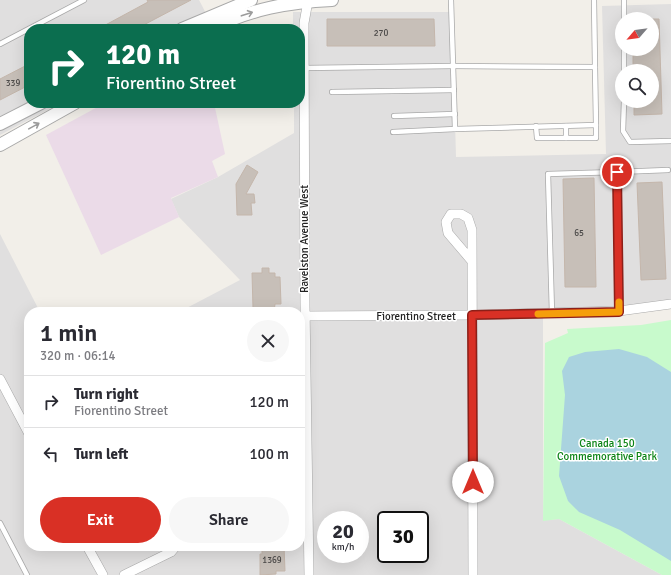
<!DOCTYPE html>
<meta charset="utf-8">
<style>
:root{--surface:#fff;--page:#f7f7f7;--text:#2b2b33;--muted:#7c7c81;--line:#e1e1e2;--accent:#d93025}
body{margin:0;font-family:Signika,sans-serif;background:var(--page);color:var(--text);height:100vh;display:flex;flex-direction:column;font-size:15px;white-space:nowrap}
*{box-sizing:border-box;margin:0}
p{font-size:13px;color:var(--muted)}
.icon{flex:none;width:22px;height:22px;fill:none;stroke:currentColor;stroke-width:2;stroke-linecap:round;stroke-linejoin:round}
.map{position:relative;flex:1;overflow:hidden}
.drawer{position:absolute;left:24px;top:307px;width:281px;height:244px;display:flex;flex-direction:column;background:var(--surface);border-radius:16px;box-shadow:0 4px 16px #0002}
.drawer>*{flex:none}
.banner{position:absolute;left:24px;top:24px;width:281px;height:84px;border-radius:16px;box-shadow:0 4px 16px #0002;background:#0b6e4f;color:#fff;overflow:hidden}
.needle{width:26px;rotate:242deg}
.tools{position:absolute;left:615px;top:12px;display:grid;gap:8px}
.tools a{display:grid;place-items:center;width:44px;height:44px;border-radius:50%;background:var(--surface);box-shadow:0 4px 16px #0002;font-size:20px}
.speed{position:absolute;left:317px;top:511px;display:flex;gap:8px;font-size:20px;font-weight:700;text-align:center}
.speed>*{display:grid;place-content:center;width:52px;height:52px;border-radius:50%;background:var(--surface);box-shadow:0 4px 16px #0002;line-height:1}
.speed small{font-size:10px;font-weight:400}
.speed .limit{border:2px solid #111;border-radius:6px;background:#fff;color:#111}
.pin{position:absolute;display:grid;place-items:center;width:34px;height:34px;color:#fff;margin:-17px;border:2px solid #fff;border-radius:50%;box-shadow:0 1px 4px #0007}
.me{position:absolute;width:44px;margin:-22px;rotate:0deg;stroke-linejoin:round;filter:drop-shadow(0 0 3px #0008)}
.turn{display:flex;align-items:center;gap:14px;height:84px;padding:0 16px;font-size:18px}
.turn .icon{width:52px;height:52px;stroke-width:2.5}
.turn b{display:block;font-size:28px;line-height:34px}
.round{display:grid;place-items:center;flex:none;width:42px;height:42px;border-radius:21px;background:var(--page)}
.headline{display:flex;align-items:center;justify-content:space-between;height:68px;padding:0 16px}
h1{font-size:24px;font-weight:600;line-height:30px}
.button{display:flex;gap:8px;margin-top:auto;padding:8px 16px}
.button a{flex:1;height:46px;border-radius:24px;background:var(--accent);color:#fff;font-size:16px;font-weight:600;line-height:46px;text-align:center}
.button a+a{background:var(--page);color:var(--text)}
ul{padding:0;list-style:none}
li{display:flex;align-items:center;gap:12px;height:52px;padding:0 16px;border-top:1px solid var(--line)}
li div{flex:1}
li b{display:block;font-size:15px}
li em{font-style:normal}
.map>svg:first-child{display:block}
.residential{fill:#e0dfdf;fill-rule:evenodd}
.industrial{fill:#ebdbe8}
.park{fill:#c8facc}
.water{fill:#aad3df}
.building{fill:#c7bfb8;stroke:#c4b6ab}
.lines{fill:none;stroke-linecap:round;stroke-linejoin:round}
.service-casing{stroke:#a9a9a9;stroke-width:6}
.minor-casing{stroke:#a9a9a9;stroke-width:10}
.tertiary-casing{stroke:#a9a9a9;stroke-width:14}
.service{stroke:#fff;stroke-width:4.5}
.minor{stroke:#fff;stroke-width:9}
.tertiary{stroke:#fff;stroke-width:12}
.oneway{stroke:#9c9c9c}
.route-casing{stroke:#8d1f18;stroke-width:10}
.route{stroke:#d93025;stroke-width:7}
.slow{stroke:#f59e0b;stroke-width:7}
.labels{text-anchor:middle;stroke-width:3;stroke-linejoin:round;paint-order:stroke}
.number-label{font-size:9px;fill:#4b4948}
.street-label{font-size:11px;fill:#222;stroke:#fff}
.park-label{font-size:11px;fill:#0c8416;stroke:#fff}
</style>
<div class="map">
<svg width="671" height="575" viewBox="0 0 671 575">
<rect width="100%" height="100%" fill="#f2efe9"/>
<g class="residential">
<polygon points="0,0 199,0 211,23 199,29 29,29 29,103 61,103 0,135"/>
<path d="M 671,4 L 671,306 L 543,314 L 543,520 L 559,519 L 662,575 L 0,575 L 0,234 L 40,312 L 29,312 L 29,546 L 300,546 L 300,312 L 179,312 L 240,280 L 179,217 L 171,199 L 218,177 L 294,133 L 294,103 L 300,103 L 300,29 L 293,29 L 293,12 L 452,12 L 456,157 L 606,154 L 602,6 ZM 622,19 L 652,19 L 652,49 L 622,49 ZM 622,71 L 652,71 L 652,101 L 622,101 ZM 326,520 L 360,520 L 360,554 L 326,554 ZM 386,520 L 420,520 L 420,554 L 386,554 Z"/>
</g>
<polygon class="industrial" points="105,103 214,103 225,154 212,161 218,177 171,198 179,217 101,255 46,135"/>
<polygon class="park" points="671,320 671,575 662,575 559,519 543,521 545,343 568,333 567,329 641,325"/>
<polygon class="water" points="619,349 647,357 671,372 671,561 620,530 579,512 568,501 559,476 565,395 562,371 569,357 585,352"/>
<g class="building">
<polygon points="147,0 191,0 136,29 98,29 148,2"/>
<polygon points="327,19 434,19 435,46 327,46"/>
<polygon points="652,19 659,19 662,114 634,115 634,101 652,101 652,71 633,71 633,49 652,49"/>
<polygon points="29,64 29,85 0,100 0,79"/>
<polygon points="247,165 258,172 246,194 254,194 255,203 251,203 252,215 237,215 236,184"/>
<polygon points="594,178 596,287 565,287 563,179"/>
<polygon points="662,182 666,279 641,280 637,183"/>
<polygon points="262,268 269,268 269,273 275,273 275,277 280,277 281,304 275,304 274,312 257,312 257,308 253,308 252,273 262,273"/>
<polygon points="262,546 284,546 285,571 276,571 276,574 260,575 260,554 262,554"/>
</g>
<g class="lines">
<defs>
<g id="service">
<polyline points="594,0 595,67"/>
<polyline points="624,0 624,19"/>
<polyline points="0,44 84,0"/>
<polyline points="304,68 453,66 595,67 596,125 455,129"/>
<polyline points="624,71 624,49"/>
<polyline points="332,92 454,90"/>
<polyline points="624,101 623,131 630,142 671,141"/>
<polyline points="394,116 455,114"/>
<polyline points="536,126 537,138 596,138 596,125"/>
<polyline points="566,126 566,138"/>
<polyline points="393,132 455,129 451,0"/>
<polyline points="617,172 668,170"/>
<polyline points="552,313 548,174 617,172 619,311"/>
<polyline points="0,523 27,575"/>
</g>
<g id="minor">
<polyline points="308,1 304,23 305,306 309,575"/>
<polyline points="471,260 448,233 446,222 451,214 461,214 468,218 472,230 473,575"/>
<polyline points="305,316 472,315 619,311 671,304"/>
<polyline points="0,379 29,434"/>
<polyline points="87,546 103,575"/>
<polyline points="124,575 171,552 176,546"/>
</g>
<g id="tertiary">
<polyline points="182,29 251,0"/>
<path d="M 211,29 C 250,9 289,2 332,0"/>
<polyline points="0,124 41,103"/>
<polyline points="0,145 75,103"/>
</g>
</defs>
<use href="#service" class="service-casing"/>
<use href="#minor" class="minor-casing"/>
<use href="#tertiary" class="tertiary-casing"/>
<use href="#service" class="service"/>
<use href="#minor" class="minor"/>
<use href="#tertiary" class="tertiary"/>
</g>
<defs><path id="oneway-shaft" d="M-6 0H5M1.5-3L5.5 0L1.5 3" fill="none" stroke-width="1.6" stroke-linecap="round" stroke-linejoin="round"/></defs>
<g class="oneway">
<use href="#oneway-shaft" transform="translate(247 14) rotate(-18)"/>
<use href="#oneway-shaft" transform="translate(34 126) rotate(-29)"/>
</g>
<g class="lines">
<defs>
<polyline id="route" points="473,482 472,315 619,312 617,172"/>
</defs>
<use href="#route" class="route-casing"/>
<use href="#route" class="route"/>
<polyline class="slow" points="538,314 619,312 619,302"/>
</g>
<g class="labels">
<g class="number-label">
<text x="381" y="36">270</text>
<text x="13" y="86">339</text>
<text x="579" y="236">65</text>
<text x="272" y="563">1369</text>
</g>
<g class="street-label">
<text transform="translate(304 239) rotate(-90)" y="4">Ravelston Avenue West</text>
<text x="416" y="320">Fiorentino Street</text>
</g>
<g class="park-label">
<text x="607" y="447">Canada 150<tspan x="607" dy="13">Commemorative Park</tspan></text>
</g>
</g>
</svg>
<div class="tools">
<a><svg class="needle" viewBox="-14 -14 28 28"><path d="M0-13l5 13h-10z" fill="#e53935"/><path d="M0 13l5-13h-10z" fill="#7c7c81"/></svg></a>
<a><svg class="icon" aria-label="search" viewBox="0 0 24 24"><circle cx="10" cy="10" r="6"/><path d="M15 15l6 6"/></svg></a>
</div>
<div class="speed"><div>20<small>km/h</small></div><div class="limit">30</div></div>
<div class="pin" style="left:617px;top:172px;background:#d93025"><svg class="icon" aria-label="arrive" viewBox="0 0 24 24"><path d="M6 21V4h12l-3 4 3 4H6"/></svg></div>
<svg class="me" style="left:473px;top:482px" viewBox="-20 -20 40 40"><circle r="19" fill="#fff"/><path d="M0-13L10 11 0 6-10 11z" fill="#d93025"/></svg>
<div class="banner">
<div class="turn"><svg class="icon" aria-label="right" viewBox="0 0 24 24"><path d="M7 20v-9h11M14 6l5 5-5 5"/></svg><div><b>120 m</b>Fiorentino Street</div></div>
</div>
<section class="drawer">
<div class="headline"><div><h1>1 min</h1><p>320 m · 06:14</p></div><a class="round"><svg class="icon" aria-label="close" viewBox="0 0 24 24"><path d="M6 6l12 12M18 6L6 18"/></svg></a></div>
<ul>
<li><svg class="icon" aria-label="right" viewBox="0 0 24 24"><path d="M7 20v-9h11M14 6l5 5-5 5"/></svg><div><b>Turn right</b><p>Fiorentino Street</p></div><em>120 m</em></li>
<li><svg class="icon" aria-label="left" viewBox="0 0 24 24"><path d="M17 20v-9H6M10 6l-5 5 5 5"/></svg><div><b>Turn left</b></div><em>100 m</em></li>
</ul>
<div class="button"><a>Exit</a><a>Share</a></div>
</section>
</div>
